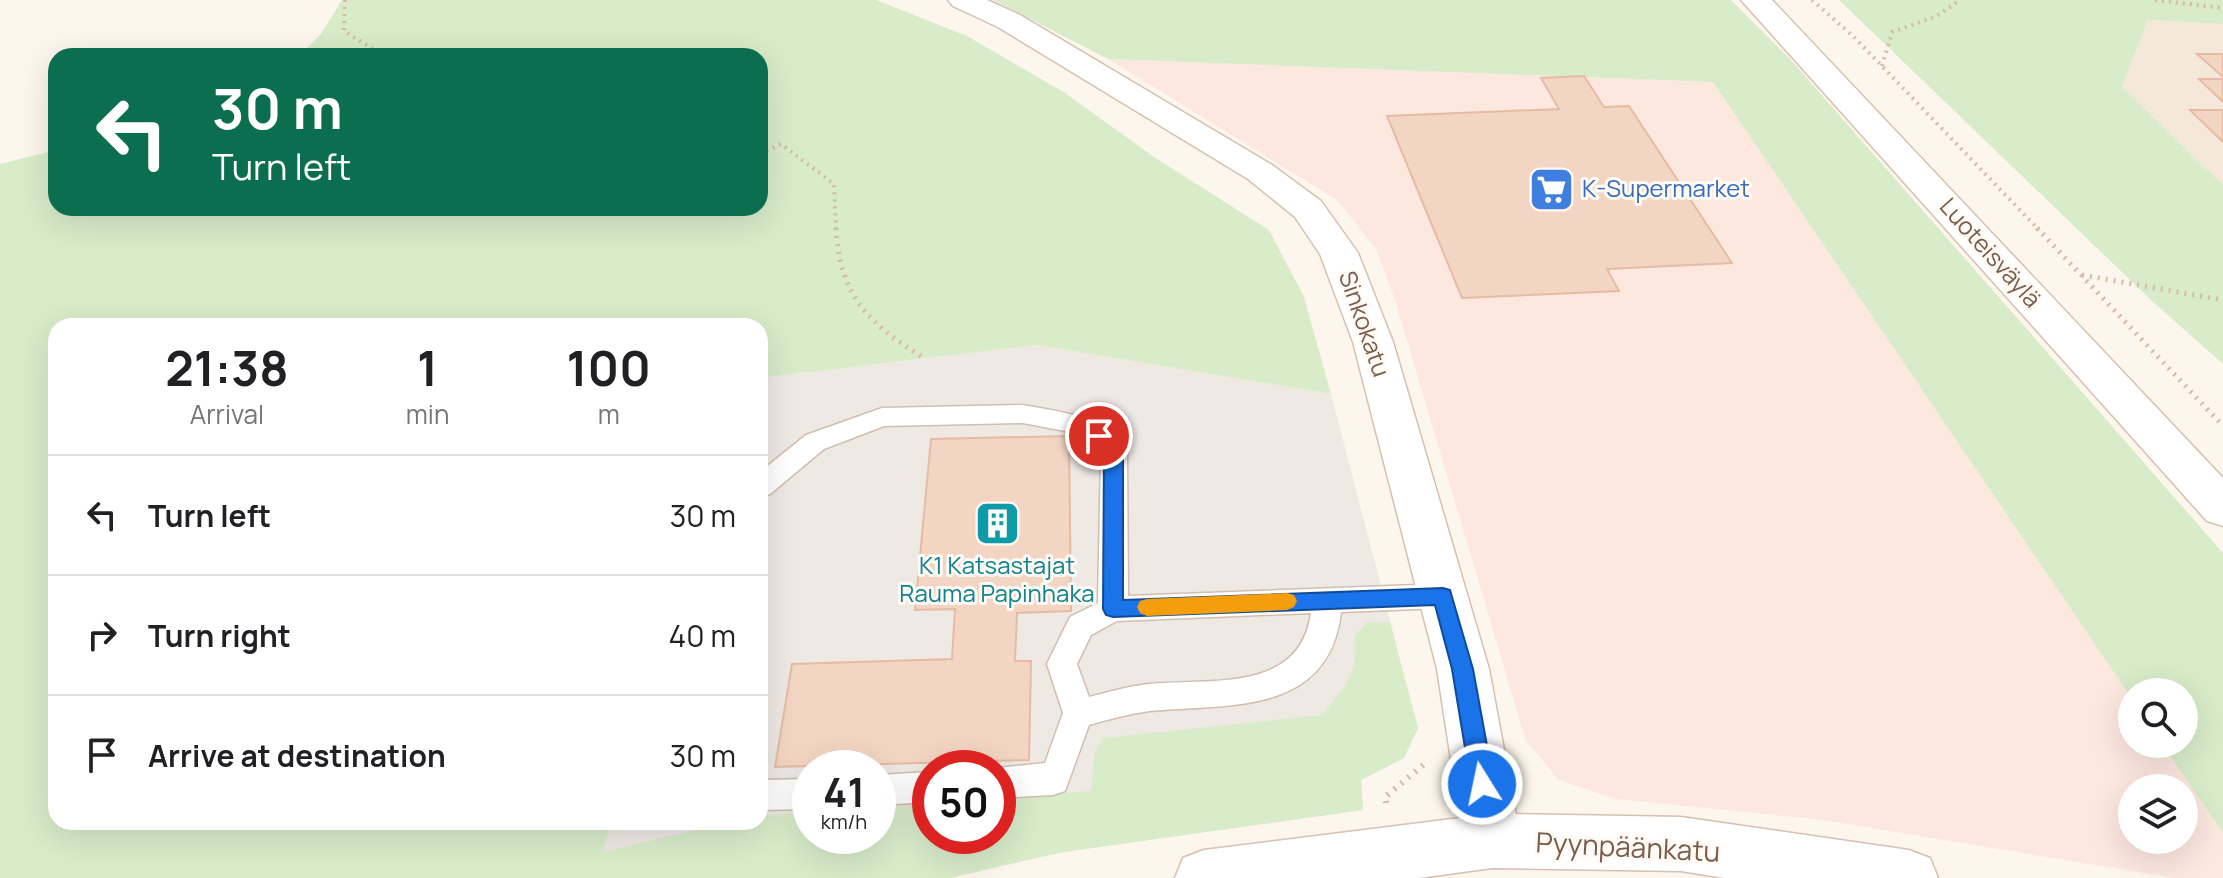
<!DOCTYPE html>
<meta charset="utf-8">
<style>
:root{--surface:#fff;--page:#f2f2f2;--text:#202124;--muted:#757577;--line:#e0e0e0}
body{margin:0;font-family:Manrope,sans-serif;background:var(--page);color:var(--text);height:100vh;display:flex;flex-direction:column;font-size:30px;white-space:nowrap}
*{box-sizing:border-box;margin:0}
p{font-size:26px;color:var(--muted)}
.icon{flex:none;width:44px;height:44px;fill:none;stroke:currentColor;stroke-width:2;stroke-linecap:round;stroke-linejoin:round}
.map{position:relative;flex:1;overflow:hidden}
.panel{position:absolute;left:48px;top:318px;width:720px;height:512px;display:flex;flex-direction:column;background:var(--surface);border-radius:24px;box-shadow:0 8px 32px #0002}
.panel>*{flex:none}
.guide{position:absolute;left:48px;top:48px;width:720px;height:168px;border-radius:24px;box-shadow:0 8px 32px #0002;background:#0b6e4f;color:#fff;overflow:hidden}
.tools{position:absolute;left:2118px;top:678px;display:grid;gap:16px}
.tools a{display:grid;place-items:center;width:80px;height:80px;border-radius:50%;background:var(--surface);box-shadow:0 8px 32px #0002;font-size:40px}
.speed{position:absolute;left:792px;top:750px;display:flex;gap:16px;font-size:40px;font-weight:700;text-align:center}
.speed>*{display:grid;place-content:center;width:104px;height:104px;border-radius:50%;background:var(--surface);box-shadow:0 8px 32px #0002;line-height:1}
.speed small{font-size:20px;font-weight:400}
.speed .limit{border:12px solid #d22;background:#fff;color:#111}
.pin{position:absolute;display:grid;place-items:center;width:68px;height:68px;color:#fff;margin:-34px;border:4px solid #fff;border-radius:50%;box-shadow:0 2px 8px #0007}
.me{position:absolute;width:88px;margin:-44px;rotate:350deg;stroke-linejoin:round;filter:drop-shadow(0 0 6px #0008)}
.turn{display:flex;align-items:center;gap:28px;height:168px;padding:0 32px;font-size:36px}
.turn .icon{width:104px;height:104px;stroke-width:2.5}
.turn b{display:block;font-size:56px;line-height:68px}
.eta{display:flex;justify-content:space-evenly;align-items:center;height:136px;text-align:center}
.eta b{font-size:48px;font-weight:700;line-height:56px}
ul{padding:0;list-style:none}
li{display:flex;align-items:center;gap:24px;height:120px;padding:0 32px;border-top:2px solid var(--line)}
li div{flex:1}
li b{display:block;font-size:30px}
li em{font-style:normal}
.map>svg:first-child{display:block}
.residential{fill:#f5e8da}
.commercial{fill:#fde8e0;fill-rule:evenodd}
.industrial{fill:#efe9e4;fill-rule:evenodd}
.green{fill:#d8ecc9}
.building{fill:#f3d5c3;stroke:#e6bba3;stroke-width:2}
.lines{fill:none;stroke-linecap:round;stroke-linejoin:round}
.lane-casing{stroke:#d1beb0;stroke-width:3}
.secondary-casing{stroke:#d6c0b0;stroke-width:3}
.path-far2{stroke:#d9b8a5;stroke-width:4;stroke-dasharray:2 5;stroke-linecap:butt}
.path-far1{stroke:#d9b8a5;stroke-width:5;stroke-dasharray:2 6;stroke-linecap:butt}
.path{stroke:#d9b8a5;stroke-width:6;stroke-dasharray:2 7;stroke-linecap:butt}
.lane{fill:#fff;fill-rule:evenodd}
.secondary{fill:#fff;fill-rule:evenodd}
.route{fill:#1a73e8;stroke:#114b97;stroke-width:2}
.slow{fill:#f59e0b}
.labels{text-anchor:middle;stroke-width:6;stroke-linejoin:round;paint-order:stroke}
.shop-label{font-size:24px;fill:#366cbe;stroke:#fffaf3;text-anchor:start}
.street-label{font-size:24px;fill:#7a5c4d;stroke:#fffaf3}
.culture-label{font-size:24px;fill:#0d838f;stroke:#fffaf3}
.near-street-label{font-size:28px;fill:#7a5c4d;stroke:#fffaf3}
</style>
<div class="map">
<svg width="2223" height="878" viewBox="0 0 2223 878">
<rect width="100%" height="100%" fill="#fdf6ec"/>
<polygon class="residential" points="2148,20 2223,24 2223,185 2122,87"/>
<path class="commercial" d="M 1108,59 L 1713,82 L 2132,699 L 2132,744 L 2162,744 L 2223,833 L 2223,878 L 2174,878 L 1824,820 L 1615,799 L 1559,780 L 1526,741 L 1395,300 L 1376,249 L 1337,200 ZM 2132,788 L 2184,788 L 2184,840 L 2132,840 Z"/>
<path class="industrial" d="M 1037,345 L 1331,394 L 1418,728 L 1404,758 L 1361,780 L 1363,810 L 1063,852 L 950,878 L 595,878 L 611,822 L 760,822 L 760,378 ZM 810,768 L 878,768 L 878,836 L 810,836 ZM 930,768 L 998,768 L 998,836 L 930,836 Z"/>
<g class="green">
<path d="M 342,0 L 876,0 L 967,36 L 1065,93 L 1154,157 L 1269,230 L 1304,297 L 1331,394 L 1037,345 L 760,378 L 760,326 L 56,326 L 56,822 L 611,822 L 603,852 L 731,822 L 760,822 L 760,816 L 810,812 L 810,836 L 878,836 L 878,807 L 930,803 L 930,836 L 998,836 L 998,798 L 1091,791 L 1095,751 L 1104,738 L 1322,715 C 1344,688 1360,673 1354,637 L 1367,622 L 1390,623 L 1418,728 L 1404,758 L 1361,780 L 1363,810 L 1063,852 L 950,878 L 0,878 L 0,164 L 56,150 L 56,208 L 760,208 L 760,56 L 299,56 L 321,34 Z"/>
<polygon points="993,0 1731,0 1790,59 2223,553 2223,833 2162,744 2184,744 2184,692 2132,692 2132,699 1713,82 1108,59"/>
<polygon points="1839,0 2223,0 2223,24 2148,20 2122,87 2223,185 2223,364 2153,302"/>
</g>
<g class="building">
<polygon points="2197,54 2223,54 2223,77"/>
<polygon points="1584,76 1604,107 1629,106 1732,263 1607,269 1619,291 1462,298 1387,116 1559,109 1541,78"/>
<polygon points="2199,79 2223,79 2223,102"/>
<polygon points="2190,110 2223,110 2223,142"/>
<polygon points="1069,436 1071,611 1017,613 1015,661 1031,661 1029,760 775,767 792,664 952,659 955,609 915,610 931,439"/>
</g>
<g class="lines">
<defs>
<g id="lane">
<path d="M 1023,405 C 1059,412 1107,415 1127,451 L 1128,596 L 1443,584 L 1453,588 L 1458,596 L 1453,604 L 1443,608 L 1341,612 C 1329,716 1228,704 1150,711 C 1129,714 1109,719 1089,725 L 1065,791 L 1053,795 L 998,798 L 998,768 L 1045,763 L 1063,713 L 1047,664 L 1070,617 L 1098,603 L 1101,454 L 1090,443 L 1065,431 L 1023,423 L 884,426 L 824,449 L 770,494 L 760,497 L 760,472 L 806,435 L 882,408 ZM 1311,613 C 1300,694 1210,678 1149,684 C 1128,686 1109,692 1089,697 L 1077,664 L 1091,635 L 1117,621 Z"/>
<polygon points="930,772 930,802 878,805 878,775"/>
<polygon points="810,779 810,809 760,810 760,780"/>
</g>
<g id="secondary">
<polygon points="948,0 987,0 1020,15 1272,165 1321,201 1358,253 1393,342 1489,669 1516,814 1681,817 1909,850 1930,858 1938,878 1724,878 1681,871 1492,868 1419,878 1175,878 1183,858 1204,850 1460,818 1437,669 1353,342 1320,254 1295,217 1248,179 998,27 953,6"/>
<polygon points="1741,0 1772,0 2223,478 2223,526 2207,521"/>
</g>
</defs>
<use href="#lane" class="lane-casing"/>
<use href="#secondary" class="secondary-casing"/>
<g class="path-far2">
<polyline points="345,0 344,31 384,56"/>
<polyline points="1812,0 1854,37 2039,230"/>
<polyline points="2155,0 2223,8"/>
<polyline points="1882,66 1892,32 1937,16 1960,0"/>
<polyline points="760,154 781,144 834,184 836,230"/>
</g>
<g class="path-far1">
<path d="M 836,228 C 840,297 868,323 924,358"/>
<polyline points="2037,228 2223,426"/>
<polyline points="2082,275 2223,300"/>
</g>
<polyline class="path" points="1386,803 1385,797 1428,761"/>
<use href="#lane" class="lane"/>
<use href="#secondary" class="secondary"/>
</g>
<polygon class="route" points="1099,429 1106,431 1123,451 1123,600 1443,588 1450,590 1473,669 1494,784 1490,791 1482,795 1474,791 1471,784 1452,669 1435,605 1113,617 1106,615 1103,609 1104,453 1090,436"/>
<polygon class="slow" points="1287,593 1294,595 1297,601 1294,607 1287,610 1147,616 1140,613 1137,607 1140,601 1147,599"/>
<defs>
<symbol id="supermarket-square" viewBox="-11 -11 22 22"><rect x="-9" y="-9" width="18" height="18" rx="4" fill="#3f7fe0" stroke="#fffaf3"/><path d="M-6-5.5h2.5l.6 2H6L4.5 2H-2.5L-4.4-4H-6ZM-1.5 3.2a1.3 1.3 0 1 0 .1 0ZM3 3.2a1.3 1.3 0 1 0 .1 0Z" fill="#fff"/></symbol>
<symbol id="building-square" viewBox="-11 -11 22 22"><rect x="-9" y="-9" width="18" height="18" rx="4" fill="#0f9aa8" stroke="#fffaf3"/><path d="M-4-6H4V6H1V3H-1V6H-4ZM-2.5-4.3h1.7v1.8h-1.7ZM.8-4.3h1.7v1.8H.8ZM-2.5-1h1.7V.8h-1.7ZM.8-1h1.7V.8H.8Z" fill="#fff"/></symbol>
</defs>
<g fill-rule="evenodd">
<use href="#supermarket-square" x="1526" y="164" width="51" height="51"/>
<use href="#building-square" x="972" y="498" width="51" height="51"/>
</g>
<g class="labels">
<g class="shop-label">
<text x="1582" y="197">K-Supermarket</text>
</g>
<g class="street-label">
<text transform="translate(1990 253) rotate(48)" y="8">Luoteisväylä</text>
<text transform="translate(1364 324) rotate(71)" y="8">Sinkokatu</text>
</g>
<g class="culture-label">
<text x="997" y="574">K1 Katsastajat<tspan x="997" dy="28">Rauma Papinhaka</tspan></text>
</g>
<g class="near-street-label">
<text transform="translate(1628 847) rotate(3)" y="10">Pyynpäänkatu</text>
</g>
</g>
</svg>
<div class="tools">
<a><svg class="icon" aria-label="search" viewBox="0 0 24 24"><circle cx="10" cy="10" r="6"/><path d="M15 15l6 6"/></svg></a>
<a><svg class="icon" aria-label="layers" viewBox="0 0 24 24"><path d="M12 4l9 5-9 5-9-5zM3 14l9 5 9-5"/></svg></a>
</div>
<div class="speed"><div>41<small>km/h</small></div><div class="limit">50</div></div>
<div class="pin" style="left:1099px;top:436px;background:#d93025"><svg class="icon" aria-label="arrive" viewBox="0 0 24 24"><path d="M6 21V4h12l-3 4 3 4H6"/></svg></div>
<svg class="me" style="left:1482px;top:784px" viewBox="-20 -20 40 40"><circle r="17" fill="#1a73e8" stroke="#fff" stroke-width="3"/><path d="M0-11L8 9 0 5-8 9z" fill="#fff"/></svg>
<div class="guide">
<div class="turn"><svg class="icon" aria-label="left" viewBox="0 0 24 24"><path d="M17 20v-9H6M10 6l-5 5 5 5"/></svg><div><b>30 m</b>Turn left</div></div>
</div>
<section class="panel">
<div class="eta">
<div><b>21:38</b><p>Arrival</p></div>
<div><b>1</b><p>min</p></div>
<div><b>100</b><p>m</p></div>
</div>
<ul>
<li><svg class="icon" aria-label="left" viewBox="0 0 24 24"><path d="M17 20v-9H6M10 6l-5 5 5 5"/></svg><div><b>Turn left</b></div><em>30 m</em></li>
<li><svg class="icon" aria-label="right" viewBox="0 0 24 24"><path d="M7 20v-9h11M14 6l5 5-5 5"/></svg><div><b>Turn right</b></div><em>40 m</em></li>
<li><svg class="icon" aria-label="arrive" viewBox="0 0 24 24"><path d="M6 21V4h12l-3 4 3 4H6"/></svg><div><b>Arrive at destination</b></div><em>30 m</em></li>
</ul>
</section>
</div>
